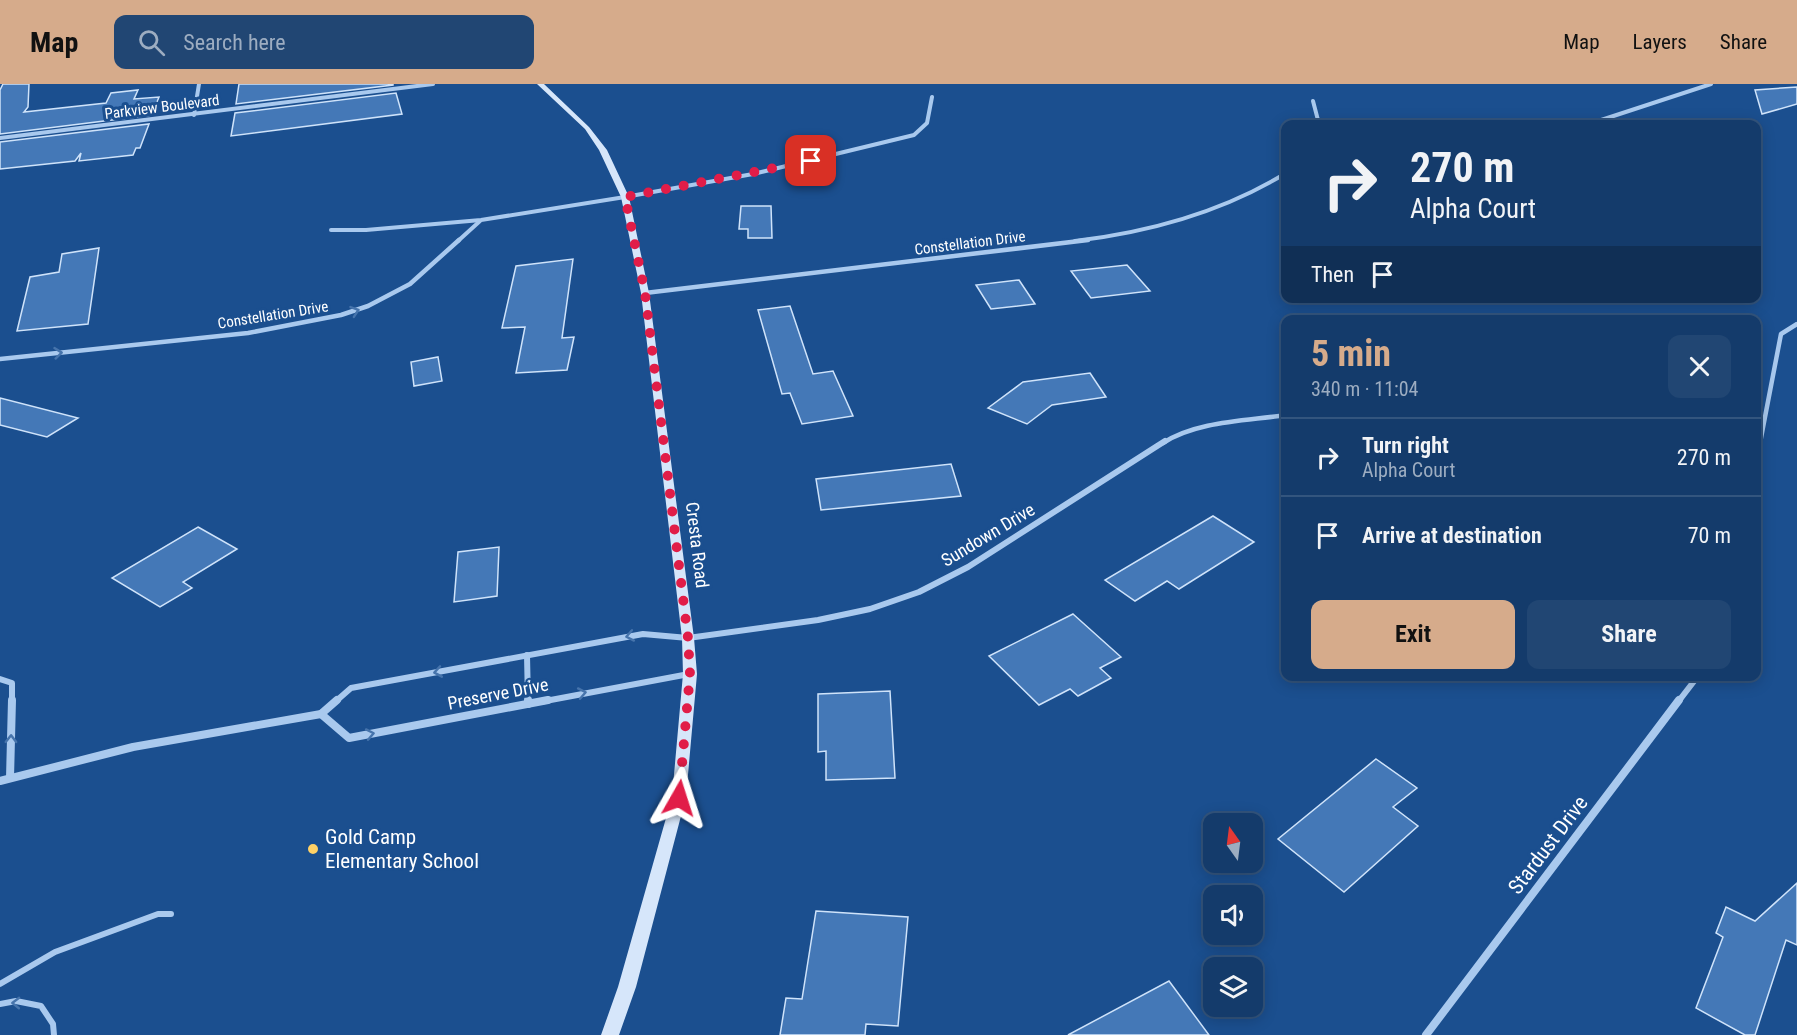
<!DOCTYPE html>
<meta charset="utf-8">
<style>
:root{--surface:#143b6b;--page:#214673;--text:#f1f3f6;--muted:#9dadc1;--line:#33557e;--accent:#d6ab8b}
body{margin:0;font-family:"Roboto Condensed",sans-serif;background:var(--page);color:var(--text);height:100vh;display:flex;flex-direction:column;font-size:22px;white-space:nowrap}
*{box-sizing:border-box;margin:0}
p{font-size:20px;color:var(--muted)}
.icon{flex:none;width:33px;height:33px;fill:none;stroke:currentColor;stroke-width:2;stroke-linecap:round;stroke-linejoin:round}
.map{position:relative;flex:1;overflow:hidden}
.panel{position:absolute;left:1281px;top:231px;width:480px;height:366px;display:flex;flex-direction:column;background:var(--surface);border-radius:12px;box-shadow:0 3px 15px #0003,0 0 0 2px var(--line)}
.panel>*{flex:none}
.top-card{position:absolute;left:1281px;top:36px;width:480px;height:183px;border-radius:12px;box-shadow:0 3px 15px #0003,0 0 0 2px var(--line);background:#143b6b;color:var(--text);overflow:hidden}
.needle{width:39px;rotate:346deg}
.fabs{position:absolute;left:1203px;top:729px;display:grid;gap:12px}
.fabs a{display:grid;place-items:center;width:60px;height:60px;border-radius:12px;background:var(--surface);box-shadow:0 3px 15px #0003,0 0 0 2px var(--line);font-size:30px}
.pin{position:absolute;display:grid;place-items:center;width:51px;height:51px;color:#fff;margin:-26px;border-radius:12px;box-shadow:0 3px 9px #0006}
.me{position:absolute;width:66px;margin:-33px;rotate:6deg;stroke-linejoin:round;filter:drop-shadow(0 0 4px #0008)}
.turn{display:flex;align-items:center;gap:21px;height:126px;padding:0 30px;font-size:27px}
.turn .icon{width:78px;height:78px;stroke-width:2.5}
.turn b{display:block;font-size:42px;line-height:51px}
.then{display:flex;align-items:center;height:57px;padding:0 30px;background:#0003;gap:12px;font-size:22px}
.round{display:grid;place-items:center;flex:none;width:63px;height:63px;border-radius:12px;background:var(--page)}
.summary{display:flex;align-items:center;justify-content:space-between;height:102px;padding:0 30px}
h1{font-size:36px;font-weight:700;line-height:45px;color:var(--accent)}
.cta{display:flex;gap:12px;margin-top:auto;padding:12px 30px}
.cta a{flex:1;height:69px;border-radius:12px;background:var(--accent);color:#111;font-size:24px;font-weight:700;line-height:69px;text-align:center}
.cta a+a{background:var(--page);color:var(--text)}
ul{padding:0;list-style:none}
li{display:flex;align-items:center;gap:18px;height:78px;padding:0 30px;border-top:2px solid var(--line)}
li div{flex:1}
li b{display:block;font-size:22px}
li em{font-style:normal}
header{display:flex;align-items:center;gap:36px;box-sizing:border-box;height:84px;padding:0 30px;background:var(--accent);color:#111}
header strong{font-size:28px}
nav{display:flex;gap:33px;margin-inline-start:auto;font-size:21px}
.search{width:420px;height:54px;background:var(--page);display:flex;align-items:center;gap:15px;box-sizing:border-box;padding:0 21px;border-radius:12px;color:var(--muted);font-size:22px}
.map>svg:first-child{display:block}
.building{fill:#4478b7;stroke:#cfe3fa;stroke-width:1.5}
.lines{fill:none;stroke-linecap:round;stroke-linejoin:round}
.service{stroke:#a9c9ee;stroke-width:6}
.minor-far3{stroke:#a9c9ee;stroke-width:4}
.minor-far2{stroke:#a9c9ee;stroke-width:4.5}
.minor-far1{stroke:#a9c9ee;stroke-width:6}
.minor{stroke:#a9c9ee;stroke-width:8}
.secondary{fill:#d6e6fa;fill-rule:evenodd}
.oneway{stroke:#4674ac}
.route{stroke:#e11d48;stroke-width:10;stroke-dasharray:0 18}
.poi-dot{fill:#ffd166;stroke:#1b4f8f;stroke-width:2}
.labels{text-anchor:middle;stroke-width:6;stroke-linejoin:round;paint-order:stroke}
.far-street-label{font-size:15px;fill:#fff;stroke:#1b4f8f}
.street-label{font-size:18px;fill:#fff;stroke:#1b4f8f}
.near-poi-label{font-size:21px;fill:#fff;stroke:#1b4f8f;text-anchor:start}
.near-street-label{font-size:21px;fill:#fff;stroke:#1b4f8f}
</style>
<header>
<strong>Map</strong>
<div class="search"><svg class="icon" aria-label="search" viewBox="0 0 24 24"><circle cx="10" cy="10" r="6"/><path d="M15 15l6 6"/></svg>Search here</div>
<nav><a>Map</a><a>Layers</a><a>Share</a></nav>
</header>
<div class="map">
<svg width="1797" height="951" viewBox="0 0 1797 951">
<rect width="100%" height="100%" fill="#1b4f8f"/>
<g class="building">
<polygon points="3,0 29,0 28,23 24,28 106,19 111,9 138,6 134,15 159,13 152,31 0,50 0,6"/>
<polygon points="239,0 393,0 393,1 236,20"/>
<polygon points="1797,3 1797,20 1762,30 1755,6"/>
<polygon points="396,9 402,30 231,52 235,29"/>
<polygon points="149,40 140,64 136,64 133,71 79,77 81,69 75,77 0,85 0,58"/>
<polygon points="741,122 771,122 772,154 748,154 748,145 739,145"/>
<polygon points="99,164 88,240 17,247 30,193 59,188 62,170"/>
<polygon points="573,175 562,254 574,253 567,286 516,289 525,243 502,244 516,182"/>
<polygon points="1127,181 1150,207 1091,214 1071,187"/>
<polygon points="1019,196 1035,220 991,225 976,201"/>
<polygon points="790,222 813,290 833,287 853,332 802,340 790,309 782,310 758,226"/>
<polygon points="438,273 442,297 414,302 411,278"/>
<polygon points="1090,289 1106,313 1052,321 1027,340 988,324 1023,298"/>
<polygon points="0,314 78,334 47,353 0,341"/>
<polygon points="951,380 961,412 821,426 816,395"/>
<polygon points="1213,432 1254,458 1179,505 1167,497 1135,517 1105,496"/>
<polygon points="198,443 237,465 183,498 192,504 160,523 112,494"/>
<polygon points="499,463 497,512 454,518 458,468"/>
<polygon points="1073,530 1121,573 1100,584 1111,594 1078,612 1070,605 1039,621 989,572"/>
<polygon points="890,607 895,694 826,696 826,667 818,668 818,610"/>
<polygon points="1376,675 1417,704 1393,723 1418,742 1344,808 1278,755"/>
<polygon points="1797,799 1797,861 1786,856 1755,951 1745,951 1696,924 1723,853 1716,849 1726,823 1755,837"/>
<polygon points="816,827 908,833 898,942 866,940 865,951 780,951 786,914 802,915"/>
<polygon points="1169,897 1209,951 1068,951"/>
</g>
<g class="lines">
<g class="service">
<polyline points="0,900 55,868 158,830 171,830"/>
<polyline points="0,920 16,917 41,922 53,940 54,951"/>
</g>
<g class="minor-far3">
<polyline points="1313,17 1319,40"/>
<polyline points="194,31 199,0"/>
<polyline points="1589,40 1711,0"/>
<polyline points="0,54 433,0"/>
<polyline points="331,146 366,146 481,136 625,113 753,90 914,51 927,39 932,13"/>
<polyline points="458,157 480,137"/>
<path d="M 1075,157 C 1150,148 1221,129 1286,89"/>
</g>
<g class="minor-far2">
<polyline points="645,209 1088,156"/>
<polyline points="0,275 248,249 341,231 368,222 410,200 459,156"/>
<path d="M 1163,359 C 1197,337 1247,337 1286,331"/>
<polyline points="1760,359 1781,250 1797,240"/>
</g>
<g class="minor-far1">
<polyline points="1756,379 1760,357"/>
<polyline points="527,571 528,618"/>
<polyline points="0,595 12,599 12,618"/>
<polyline points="335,618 351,604 643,550 688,554 818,536 870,525 919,508 968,483 1165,357"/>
<polyline points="540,618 689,590"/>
<polyline points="1678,618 1698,592"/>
</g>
<g class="minor">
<polyline points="528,616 528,620"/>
<polyline points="321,630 349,654 548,616"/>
<polyline points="10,694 12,616"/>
<polyline points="0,697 133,663 321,630 337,616"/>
<polyline points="1426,951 1679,616"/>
</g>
<polygon class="secondary" points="537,0 544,0 589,43 607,66 629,113 649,209 694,554 697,590 686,713 636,903 619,951 601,951 618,903 672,713 683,590 682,554 641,209 621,113 599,66 585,45"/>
</g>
<defs><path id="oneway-chevron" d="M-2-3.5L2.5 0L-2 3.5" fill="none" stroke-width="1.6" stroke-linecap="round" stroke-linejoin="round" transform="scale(1.5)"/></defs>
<g class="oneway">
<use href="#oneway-chevron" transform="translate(355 227) rotate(-19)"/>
<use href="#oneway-chevron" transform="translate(58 269) rotate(-6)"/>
<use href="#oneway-chevron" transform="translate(630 552) rotate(169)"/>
<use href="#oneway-chevron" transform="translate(438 588) rotate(170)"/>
<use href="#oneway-chevron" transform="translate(582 609) rotate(-11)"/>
<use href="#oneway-chevron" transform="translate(370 650) rotate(-11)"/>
<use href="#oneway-chevron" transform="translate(11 655) rotate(-89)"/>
<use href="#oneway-chevron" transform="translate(16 919) rotate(-179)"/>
</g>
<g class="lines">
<polyline class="route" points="679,714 690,590 688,554 645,209 625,113 811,77"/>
</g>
<circle class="poi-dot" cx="313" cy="765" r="6"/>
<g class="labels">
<g class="far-street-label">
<text transform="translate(162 23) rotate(-7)" y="5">Parkview Boulevard</text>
<text transform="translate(970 159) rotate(-7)" y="5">Constellation Drive</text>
<text transform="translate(273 231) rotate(-9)" y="5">Constellation Drive</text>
</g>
<g class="street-label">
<text transform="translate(988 451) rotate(-31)" y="6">Sundown Drive</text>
<text transform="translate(697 461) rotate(83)" y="6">Cresta Road</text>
<text transform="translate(498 610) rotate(-11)" y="6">Preserve Drive</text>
</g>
<g class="near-poi-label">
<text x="325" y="760">Gold Camp<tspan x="325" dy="24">Elementary School</tspan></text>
</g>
<g class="near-street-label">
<text transform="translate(1548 761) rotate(-53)" y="7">Stardust Drive</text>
</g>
</g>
</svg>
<div class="fabs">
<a><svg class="needle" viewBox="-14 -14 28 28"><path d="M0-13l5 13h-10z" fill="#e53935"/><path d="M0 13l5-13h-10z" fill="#9dadc1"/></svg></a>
<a><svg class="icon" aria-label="sound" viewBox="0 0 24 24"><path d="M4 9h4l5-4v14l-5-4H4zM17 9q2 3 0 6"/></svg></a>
<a><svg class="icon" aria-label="layers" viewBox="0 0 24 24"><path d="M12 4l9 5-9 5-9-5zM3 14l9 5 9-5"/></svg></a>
</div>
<div class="pin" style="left:811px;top:77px;background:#d93025"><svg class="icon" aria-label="arrive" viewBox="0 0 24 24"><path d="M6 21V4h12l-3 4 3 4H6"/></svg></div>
<svg class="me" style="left:679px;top:714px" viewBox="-20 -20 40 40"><path d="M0-17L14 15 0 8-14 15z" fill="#e11d48" stroke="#fff" stroke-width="4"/></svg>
<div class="top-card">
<div class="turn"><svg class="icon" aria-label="right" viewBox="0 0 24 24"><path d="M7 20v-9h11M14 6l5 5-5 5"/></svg><div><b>270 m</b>Alpha Court</div></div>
<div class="then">Then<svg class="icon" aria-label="arrive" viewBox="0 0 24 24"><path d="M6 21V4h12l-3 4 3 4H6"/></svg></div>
</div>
<section class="panel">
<div class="summary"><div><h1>5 min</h1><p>340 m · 11:04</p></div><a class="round"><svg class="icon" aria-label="close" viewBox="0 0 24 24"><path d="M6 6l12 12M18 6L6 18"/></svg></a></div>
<ul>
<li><svg class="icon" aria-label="right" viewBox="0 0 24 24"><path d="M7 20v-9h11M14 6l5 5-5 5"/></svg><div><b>Turn right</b><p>Alpha Court</p></div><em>270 m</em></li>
<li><svg class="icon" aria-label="arrive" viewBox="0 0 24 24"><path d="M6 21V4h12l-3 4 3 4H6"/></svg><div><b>Arrive at destination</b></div><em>70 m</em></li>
</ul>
<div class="cta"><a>Exit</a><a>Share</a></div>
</section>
</div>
